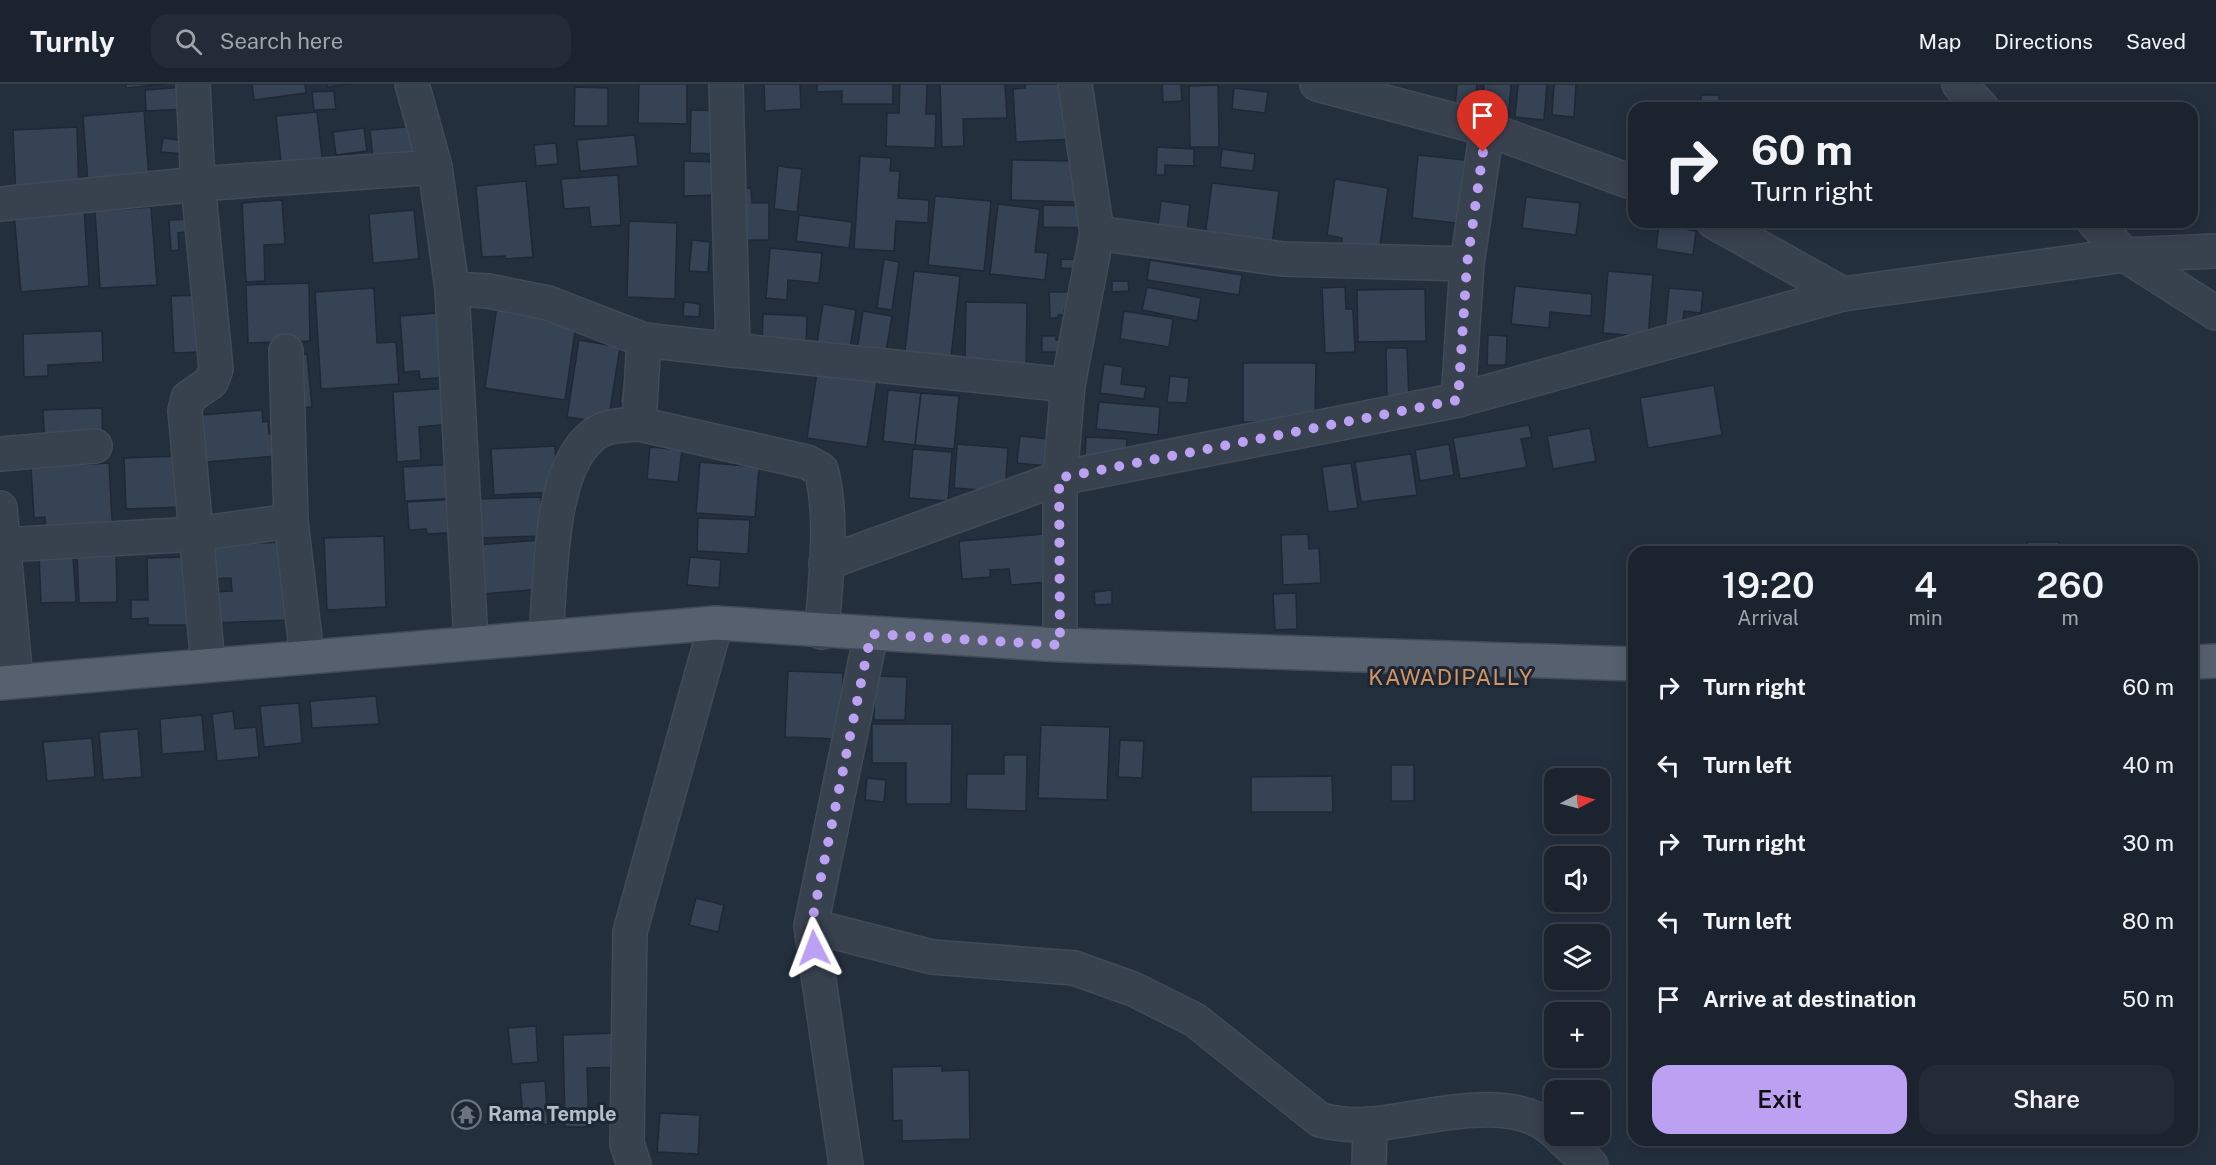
<!DOCTYPE html>
<meta charset="utf-8">
<style>
:root{--surface:#1b232e;--page:#242b36;--text:#f1f3f6;--muted:#a0a4aa;--line:#39404a;--accent:#bca0f2}
body{margin:0;font-family:"Public Sans",sans-serif;background:var(--page);color:var(--text);height:100vh;display:flex;flex-direction:column;font-size:22px;white-space:nowrap}
*{box-sizing:border-box;margin:0}
p{font-size:20px;color:var(--muted)}
.icon{flex:none;width:33px;height:33px;fill:none;stroke:currentColor;stroke-width:2;stroke-linecap:round;stroke-linejoin:round}
.map{position:relative;flex:1;overflow:hidden}
.details{position:absolute;left:1628px;top:462px;width:570px;height:600px;display:flex;flex-direction:column;background:var(--surface);border-radius:18px;box-shadow:0 3px 15px #0003,0 0 0 2px var(--line)}
.details>*{flex:none}
.top-card{position:absolute;left:1628px;top:18px;width:570px;height:126px;border-radius:18px;box-shadow:0 3px 15px #0003,0 0 0 2px var(--line);background:#1b232e;color:var(--text);overflow:hidden}
.needle{width:39px;rotate:84deg}
.controls{position:absolute;left:1544px;top:684px;display:grid;gap:12px}
.controls a{display:grid;place-items:center;width:66px;height:66px;border-radius:12px;background:var(--surface);box-shadow:0 3px 15px #0003,0 0 0 2px var(--line);font-size:30px}
.pin{position:absolute;display:grid;place-items:center;width:51px;height:51px;color:#fff;margin:-62px -26px;border-radius:50% 50% 50% 0;rotate:-45deg;box-shadow:0 0 6px #0007}
.pin .icon{rotate:45deg}
.me{position:absolute;width:66px;margin:-33px;rotate:357deg;stroke-linejoin:round;filter:drop-shadow(0 0 4px #0008)}
.turn{display:flex;align-items:center;gap:21px;height:126px;padding:0 24px;font-size:27px}
.turn .icon{width:78px;height:78px;stroke-width:2.5}
.turn b{display:block;font-size:42px;line-height:51px}
.eta{display:flex;justify-content:space-evenly;align-items:center;height:102px;text-align:center}
.eta b{font-size:36px;font-weight:600;line-height:42px}
.action{display:flex;gap:12px;margin-top:auto;padding:12px 24px}
.action a{flex:1;height:69px;border-radius:18px;background:var(--accent);color:#111;font-size:24px;font-weight:600;line-height:69px;text-align:center}
.action a+a{background:var(--page);color:var(--text)}
ul{padding:0;list-style:none}
li{display:flex;align-items:center;gap:18px;height:78px;padding:0 24px}
li div{flex:1}
li b{display:block;font-size:22px}
li em{font-style:normal}
header{display:flex;align-items:center;gap:36px;box-sizing:border-box;height:84px;padding:0 30px;background:var(--surface);border-bottom:2px solid var(--line)}
header strong{font-size:28px}
nav{display:flex;gap:33px;margin-inline-start:auto;font-size:21px}
.search{width:420px;height:54px;background:var(--page);display:flex;align-items:center;gap:15px;box-sizing:border-box;padding:0 21px;border-radius:18px;color:var(--muted);font-size:22px}
.map>svg:first-child{display:block}
.building{fill:#364354;stroke:#1f2835;stroke-width:1.5}
.lines{fill:none;stroke-linecap:round;stroke-linejoin:round}
.minor-casing{stroke:#414a57;stroke-width:36}
.major-casing{stroke:#414a57;stroke-width:36}
.minor{stroke:#38414e;stroke-width:33}
.major{stroke:#56606e;stroke-width:33}
.route{stroke:#bca0f2;stroke-width:10;stroke-dasharray:0 18}
.labels{text-anchor:middle;stroke-width:6;stroke-linejoin:round;paint-order:stroke}
.poi-label{font-size:20px;font-weight:bold;fill:#b4bcc9;stroke:#1d2633;text-anchor:start}
.quarter-label{font-size:22px;letter-spacing:1.5px;fill:#d59563;stroke:#1d2633}
</style>
<header>
<strong>Turnly</strong>
<div class="search"><svg class="icon" aria-label="search" viewBox="0 0 24 24"><circle cx="10" cy="10" r="6"/><path d="M15 15l6 6"/></svg>Search here</div>
<nav><a>Map</a><a>Directions</a><a>Saved</a></nav>
</header>
<div class="map">
<svg width="2216" height="1081" viewBox="0 0 2216 1081">
<rect width="100%" height="100%" fill="#242f3e"/>
<g class="building">
<polygon points="126,0 165,0 126,4"/>
<polygon points="252,0 305,0 306,9 254,16"/>
<polygon points="327,0 352,0 327,3"/>
<polygon points="639,0 687,0 687,40 638,39"/>
<polygon points="764,0 800,0 801,25 765,27"/>
<polygon points="817,0 893,0 893,20 842,20 842,7 817,8"/>
<polygon points="900,0 927,0 926,30 936,30 935,64 886,62 887,29 899,29"/>
<polygon points="940,0 1005,0 1007,34 963,35 964,62 942,63"/>
<polygon points="1025,0 1062,0 1074,55 1016,58 1013,5 1025,4"/>
<polygon points="1162,0 1181,0 1182,17 1163,18"/>
<polygon points="1457,0 1477,0 1475,27 1455,25"/>
<polygon points="1484,0 1511,0 1509,27 1482,24"/>
<polygon points="1518,0 1547,0 1544,36 1515,33"/>
<polygon points="1554,0 1576,0 1574,33 1552,31"/>
<polygon points="1218,1 1219,63 1190,63 1189,2"/>
<polygon points="186,3 187,25 146,27 145,6"/>
<polygon points="575,3 608,4 608,42 574,42"/>
<polygon points="1234,4 1268,8 1265,29 1232,25"/>
<polygon points="334,7 336,25 314,26 312,8"/>
<rect x="1701" y="11" width="18" height="13"/>
<polygon points="691,26 724,27 723,70 690,69"/>
<polygon points="144,27 149,94 88,99 83,32"/>
<polygon points="317,28 323,82 282,87 276,32"/>
<polygon points="419,42 421,71 373,75 370,46"/>
<polygon points="77,43 79,111 16,114 13,46"/>
<polygon points="364,44 367,67 336,71 333,48"/>
<polygon points="635,51 638,82 580,87 577,56"/>
<polygon points="163,54 186,57 185,70 161,68"/>
<polygon points="556,59 558,80 536,82 534,61"/>
<polygon points="1157,63 1194,65 1194,82 1165,81 1165,91 1156,91"/>
<polygon points="1222,65 1255,70 1253,87 1220,83"/>
<polygon points="1418,71 1465,76 1463,91 1469,92 1465,140 1412,134"/>
<polygon points="860,72 891,74 890,87 900,87 898,114 929,116 928,139 896,137 894,167 854,165"/>
<polygon points="1012,76 1078,77 1077,118 1011,116"/>
<polygon points="684,77 718,78 718,111 684,112"/>
<polygon points="778,82 802,85 797,128 774,125"/>
<polygon points="618,91 621,141 591,143 589,123 564,125 561,95"/>
<polygon points="1335,95 1388,104 1378,176 1340,170 1342,154 1327,151"/>
<polygon points="526,97 533,173 506,175 505,172 482,173 476,102"/>
<polygon points="1212,99 1279,107 1272,160 1205,152"/>
<polygon points="751,104 752,119 769,119 769,156 735,156 734,105"/>
<polygon points="935,112 991,117 984,187 928,181"/>
<polygon points="1526,113 1580,119 1576,151 1522,144"/>
<polygon points="282,116 285,160 264,161 265,197 246,198 242,119"/>
<polygon points="1161,117 1190,121 1187,146 1158,143"/>
<polygon points="998,120 1040,125 1035,168 1048,169 1045,196 990,190"/>
<polygon points="1043,121 1092,122 1092,144 1043,143"/>
<polygon points="151,123 157,201 100,204 95,127"/>
<polygon points="84,124 89,202 21,208 14,130"/>
<polygon points="414,126 419,175 373,179 369,130"/>
<polygon points="799,131 852,138 849,164 796,157"/>
<polygon points="195,135 195,147 178,149 179,166 171,167 169,136"/>
<polygon points="629,137 677,139 675,215 627,213"/>
<polygon points="1659,141 1696,147 1693,171 1656,165"/>
<polygon points="692,156 710,158 708,188 689,187"/>
<polygon points="770,164 822,169 819,199 788,196 787,216 766,214"/>
<polygon points="884,175 899,178 892,226 877,224"/>
<polygon points="1061,175 1085,176 1085,185 1061,184"/>
<polygon points="1150,176 1242,191 1239,211 1147,196"/>
<polygon points="914,187 960,192 950,282 904,276"/>
<polygon points="1608,187 1653,191 1648,253 1603,249"/>
<polygon points="1112,197 1128,197 1129,207 1112,208"/>
<polygon points="309,199 310,257 248,259 246,201"/>
<polygon points="1515,202 1592,210 1591,232 1550,228 1549,244 1511,240"/>
<polygon points="1147,203 1201,214 1197,237 1142,226"/>
<polygon points="1345,203 1346,225 1353,225 1355,268 1325,269 1322,204"/>
<polygon points="374,204 377,259 396,258 399,300 321,305 315,208"/>
<polygon points="1669,204 1703,207 1701,229 1684,227 1682,247 1665,246"/>
<polygon points="1425,205 1426,257 1358,258 1357,206"/>
<polygon points="1049,208 1071,208 1071,226 1064,226 1064,231 1058,231 1058,234 1050,234"/>
<polygon points="199,211 203,268 174,269 171,212"/>
<polygon points="684,218 700,220 699,233 683,232"/>
<polygon points="966,218 1027,219 1026,285 965,284"/>
<polygon points="823,220 856,226 849,271 816,265"/>
<polygon points="497,222 577,234 565,316 485,304"/>
<polygon points="863,227 892,232 884,279 856,274"/>
<polygon points="1124,227 1173,235 1169,263 1120,255"/>
<polygon points="450,228 456,293 420,295 419,287 404,288 400,232"/>
<polygon points="763,230 807,232 806,261 762,259"/>
<polygon points="102,247 103,278 48,281 48,292 24,293 23,250"/>
<polygon points="1488,251 1507,252 1506,281 1487,281"/>
<polygon points="1042,252 1056,252 1056,256 1070,256 1070,268 1042,268"/>
<polygon points="579,256 620,263 608,339 567,333"/>
<polygon points="1386,264 1407,264 1409,316 1387,316"/>
<polygon points="307,270 312,323 291,325 286,271"/>
<polygon points="1243,279 1316,279 1315,338 1243,338"/>
<polygon points="1104,280 1123,283 1121,300 1146,303 1144,315 1100,309"/>
<polygon points="818,282 878,291 867,363 807,354"/>
<polygon points="1170,292 1189,294 1187,319 1167,318"/>
<polygon points="623,295 636,297 625,320 620,319"/>
<polygon points="1714,301 1722,351 1648,364 1640,314"/>
<polygon points="450,304 452,340 419,343 421,376 397,378 393,308"/>
<polygon points="888,306 921,309 915,361 883,357"/>
<polygon points="921,309 959,312 954,365 915,361"/>
<polygon points="1099,318 1160,323 1158,351 1096,345"/>
<polygon points="102,324 103,361 45,363 43,326"/>
<polygon points="262,326 263,338 268,337 269,350 274,350 276,372 206,378 202,331"/>
<polygon points="1529,341 1532,353 1521,355 1527,383 1460,395 1453,354"/>
<polygon points="1590,344 1596,377 1553,385 1547,352"/>
<polygon points="1020,352 1050,355 1047,382 1017,379"/>
<polygon points="1086,353 1127,355 1126,376 1085,374"/>
<polygon points="957,360 1008,364 1005,408 954,404"/>
<polygon points="1449,360 1454,391 1420,397 1415,366"/>
<polygon points="555,362 557,408 494,411 491,365"/>
<polygon points="650,363 682,366 678,398 647,395"/>
<polygon points="913,365 952,368 948,417 909,414"/>
<polygon points="1411,370 1417,411 1361,418 1355,378"/>
<polygon points="182,372 184,423 126,425 124,374"/>
<polygon points="700,378 759,383 755,433 696,429"/>
<polygon points="109,379 113,454 47,458 45,433 34,434 31,383"/>
<polygon points="1351,379 1358,424 1328,428 1322,383"/>
<polygon points="459,380 461,414 405,417 403,383"/>
<polygon points="541,413 543,452 479,454 477,415"/>
<polygon points="462,415 464,448 427,450 426,445 409,446 407,418"/>
<polygon points="698,434 750,436 748,470 697,467"/>
<polygon points="1045,450 1049,498 1011,501 1009,485 990,486 990,493 962,495 959,457"/>
<polygon points="1308,450 1309,465 1319,464 1321,499 1283,501 1281,451"/>
<polygon points="384,452 386,523 327,526 324,454"/>
<polygon points="540,456 544,505 481,510 477,461"/>
<polygon points="290,458 292,536 213,539 212,508 232,507 231,494 210,495 210,461"/>
<rect x="2027" y="458" width="32" height="10"/>
<polygon points="1935,462 1935,468 1885,468 1885,463"/>
<polygon points="116,466 117,518 79,519 77,467"/>
<polygon points="73,471 76,518 41,519 39,472"/>
<polygon points="188,473 189,541 148,541 148,534 131,535 131,516 148,516 147,474"/>
<polygon points="690,473 721,476 719,504 687,501"/>
<polygon points="1112,506 1112,520 1095,521 1094,508"/>
<polygon points="1296,509 1297,545 1275,546 1273,510"/>
<polygon points="788,587 843,589 841,655 785,653"/>
<polygon points="875,592 907,593 905,636 874,636"/>
<polygon points="376,612 379,640 312,644 310,617"/>
<polygon points="299,619 302,659 264,663 260,622"/>
<polygon points="233,627 235,645 256,643 259,673 217,677 212,630"/>
<polygon points="202,631 205,667 162,670 160,635"/>
<polygon points="872,640 952,640 951,720 906,720 906,679 872,679"/>
<polygon points="1041,641 1110,643 1107,716 1038,714"/>
<polygon points="138,645 142,693 103,696 99,648"/>
<polygon points="92,654 95,693 47,697 43,658"/>
<polygon points="1120,656 1144,657 1142,694 1118,693"/>
<polygon points="1004,671 1027,671 1026,727 966,725 967,690 1004,690"/>
<rect x="1391" y="681" width="23" height="36"/>
<polygon points="1332,692 1333,728 1251,728 1251,693"/>
<polygon points="867,694 886,696 884,718 865,716"/>
<polygon points="696,814 724,821 718,848 689,841"/>
<polygon points="536,942 538,978 512,980 508,944"/>
<polygon points="617,949 624,983 587,984 589,1043 565,1043 563,951"/>
<polygon points="942,982 942,987 969,986 970,1055 902,1057 902,1036 893,1037 892,983"/>
<polygon points="545,997 548,1040 524,1042 520,999"/>
<polygon points="660,1029 700,1031 698,1070 657,1068"/>
</g>
<g class="lines">
<defs>
<g id="minor">
<polyline points="193,0 198,100 216,285 211,298 188,314 185,327 208,581"/>
<polyline points="412,0 435,83 452,205 471,558"/>
<polyline points="1317,0 1487,45 1634,99"/>
<polyline points="1959,0 1982,24"/>
<polyline points="0,120 198,100 435,83"/>
<polyline points="1714,138 1843,210 2125,171 2216,167"/>
<polyline points="2094,138 2125,171 2216,229"/>
<polyline points="1097,149 1283,175 1467,180"/>
<polyline points="452,205 488,207 548,219 644,256 733,266 726,0"/>
<polyline points="733,266 1068,301"/>
<polyline points="286,267 291,437 307,572"/>
<polyline points="1458,316 1467,180 1487,45"/>
<path d="M 639,340 L 807,378 L 821,386 C 834,432 825,500 822,548"/>
<polyline points="0,370 95,362"/>
<polyline points="0,424 16,597"/>
<polyline points="4,461 195,450 291,437"/>
<polyline points="826,479 1060,394 1458,316 1843,210"/>
<path d="M 546,552 C 551,498 548,389 591,353 C 604,341 622,341 639,340 L 644,256"/>
<polyline points="1060,561 1060,394 1068,301 1097,149 1075,0"/>
<path d="M 811,842 L 932,873 L 1074,884 L 1133,905 L 1195,936 L 1320,1036 C 1337,1040 1354,1042 1371,1040 C 1424,1036 1510,1006 1554,1047"/>
<polyline points="1559,1052 1591,1081"/>
<polyline points="634,1081 627,1060 630,848 716,539"/>
<polyline points="846,1081 811,842 871,550"/>
<polyline points="1369,1081 1370,1040"/>
</g>
<g id="major">
<polyline points="2192,578 2216,577"/>
<polyline points="0,599 716,539 1060,561 1634,580"/>
</g>
</defs>
<use href="#minor" class="minor-casing"/>
<use href="#major" class="major-casing"/>
<use href="#minor" class="minor"/>
<use href="#major" class="major"/>
</g>
<g class="lines">
<polyline class="route" points="814,864 811,842 871,550 1060,561 1059,394 1458,316 1467,180 1483,68"/>
</g>
<defs>
<symbol id="temple-ring" viewBox="-11 -11 22 22"><circle r="9.5" fill="#1d2633" stroke="#6b7280" stroke-width="1.5"/><path d="M0-6L5-2H3V0L6.5 2.5H4V6H1.5V3h-3V6H-4V2.5H-6.5L-3 0V-2H-5Z" fill="#6b7280"/></symbol>
</defs>
<g fill-rule="evenodd">
<use href="#temple-ring" x="450" y="1014" width="33" height="33"/>
</g>
<g class="labels">
<g class="poi-label">
<text x="488" y="1037">Rama Temple</text>
</g>
<g class="quarter-label">
<text x="1451" y="601">KAWADIPALLY</text>
</g>
</g>
</svg>
<div class="controls">
<a><svg class="needle" viewBox="-14 -14 28 28"><path d="M0-13l5 13h-10z" fill="#e53935"/><path d="M0 13l5-13h-10z" fill="#a0a4aa"/></svg></a>
<a><svg class="icon" aria-label="sound" viewBox="0 0 24 24"><path d="M4 9h4l5-4v14l-5-4H4zM17 9q2 3 0 6"/></svg></a>
<a><svg class="icon" aria-label="layers" viewBox="0 0 24 24"><path d="M12 4l9 5-9 5-9-5zM3 14l9 5 9-5"/></svg></a>
<a>+</a>
<a>−</a>
</div>
<div class="pin" style="left:1483px;top:68px;background:#d93025"><svg class="icon" aria-label="arrive" viewBox="0 0 24 24"><path d="M6 21V4h12l-3 4 3 4H6"/></svg></div>
<svg class="me" style="left:814px;top:864px" viewBox="-20 -20 40 40"><path d="M0-17L14 15 0 8-14 15z" fill="#bca0f2" stroke="#fff" stroke-width="4"/></svg>
<div class="top-card">
<div class="turn"><svg class="icon" aria-label="right" viewBox="0 0 24 24"><path d="M7 20v-9h11M14 6l5 5-5 5"/></svg><div><b>60 m</b>Turn right</div></div>
</div>
<section class="details">
<div class="eta">
<div><b>19:20</b><p>Arrival</p></div>
<div><b>4</b><p>min</p></div>
<div><b>260</b><p>m</p></div>
</div>
<ul>
<li><svg class="icon" aria-label="right" viewBox="0 0 24 24"><path d="M7 20v-9h11M14 6l5 5-5 5"/></svg><div><b>Turn right</b></div><em>60 m</em></li>
<li><svg class="icon" aria-label="left" viewBox="0 0 24 24"><path d="M17 20v-9H6M10 6l-5 5 5 5"/></svg><div><b>Turn left</b></div><em>40 m</em></li>
<li><svg class="icon" aria-label="right" viewBox="0 0 24 24"><path d="M7 20v-9h11M14 6l5 5-5 5"/></svg><div><b>Turn right</b></div><em>30 m</em></li>
<li><svg class="icon" aria-label="left" viewBox="0 0 24 24"><path d="M17 20v-9H6M10 6l-5 5 5 5"/></svg><div><b>Turn left</b></div><em>80 m</em></li>
<li><svg class="icon" aria-label="arrive" viewBox="0 0 24 24"><path d="M6 21V4h12l-3 4 3 4H6"/></svg><div><b>Arrive at destination</b></div><em>50 m</em></li>
</ul>
<div class="action"><a>Exit</a><a>Share</a></div>
</section>
</div>
